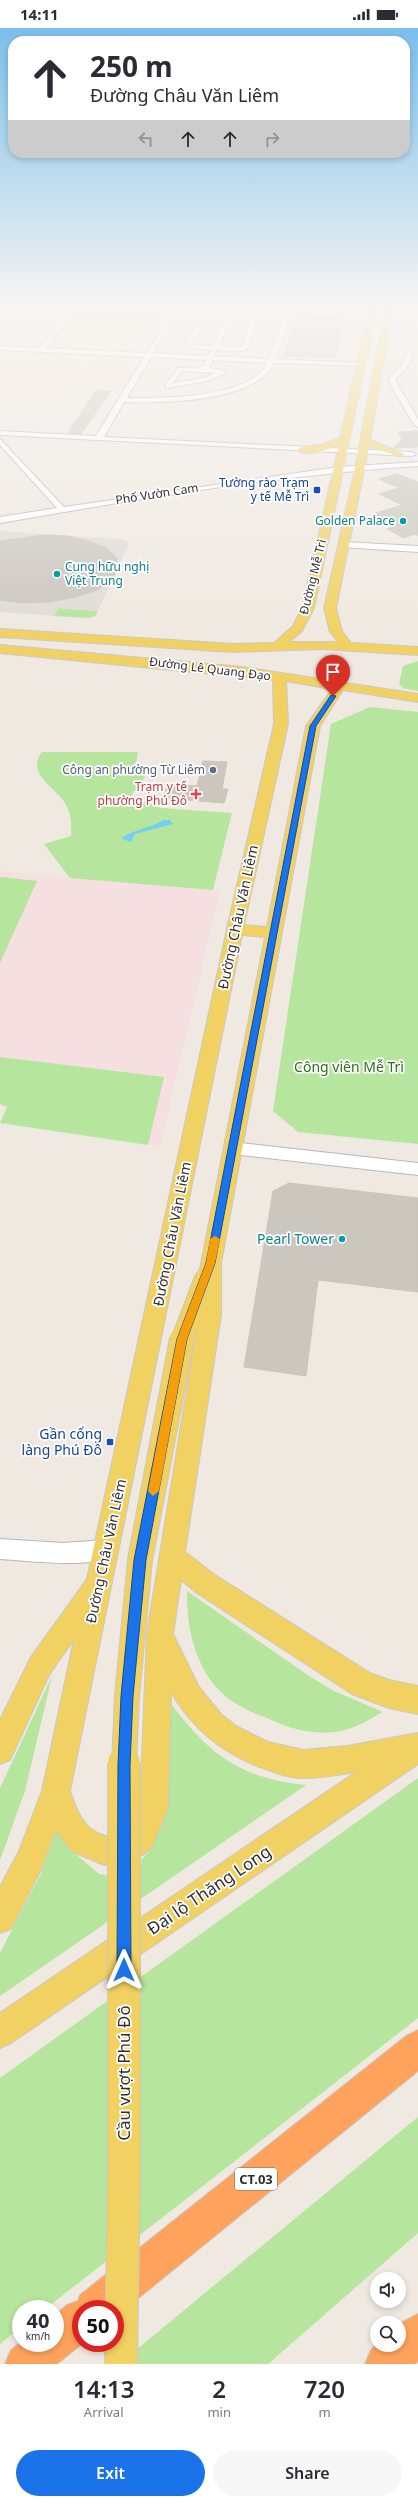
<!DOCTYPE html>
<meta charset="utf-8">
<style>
:root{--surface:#fff;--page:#f7f7f7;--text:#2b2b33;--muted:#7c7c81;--accent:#1a73e8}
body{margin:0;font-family:"Noto Sans",sans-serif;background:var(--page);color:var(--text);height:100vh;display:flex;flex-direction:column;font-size:15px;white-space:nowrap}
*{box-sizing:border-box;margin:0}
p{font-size:13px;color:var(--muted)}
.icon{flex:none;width:22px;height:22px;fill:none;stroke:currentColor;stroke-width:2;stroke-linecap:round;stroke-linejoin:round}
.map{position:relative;height:2336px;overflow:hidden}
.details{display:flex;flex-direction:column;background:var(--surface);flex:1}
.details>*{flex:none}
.banner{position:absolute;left:8px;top:8px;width:402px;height:122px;border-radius:16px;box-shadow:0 2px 6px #0003;background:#fff;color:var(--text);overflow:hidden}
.fabs{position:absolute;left:370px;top:2244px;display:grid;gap:8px}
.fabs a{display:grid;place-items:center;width:36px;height:36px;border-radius:50%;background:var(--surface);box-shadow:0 2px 6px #0003;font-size:20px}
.speed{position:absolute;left:12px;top:2272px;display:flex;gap:8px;font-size:20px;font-weight:700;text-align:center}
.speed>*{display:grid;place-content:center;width:52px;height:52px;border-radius:50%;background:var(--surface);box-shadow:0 2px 6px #0003;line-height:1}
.speed small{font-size:10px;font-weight:400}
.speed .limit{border:6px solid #d22;background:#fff;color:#111}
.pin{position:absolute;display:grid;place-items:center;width:34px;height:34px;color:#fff;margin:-41px -17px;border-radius:50% 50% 50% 0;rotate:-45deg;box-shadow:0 0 4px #0007}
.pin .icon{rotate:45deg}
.me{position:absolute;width:44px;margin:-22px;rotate:0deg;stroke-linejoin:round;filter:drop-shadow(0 0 3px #0008)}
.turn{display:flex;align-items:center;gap:14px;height:84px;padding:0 16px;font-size:18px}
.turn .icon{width:52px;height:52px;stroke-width:2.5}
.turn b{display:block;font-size:28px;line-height:34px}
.lanes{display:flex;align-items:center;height:38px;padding:0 16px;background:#0003;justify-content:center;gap:20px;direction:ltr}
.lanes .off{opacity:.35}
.eta{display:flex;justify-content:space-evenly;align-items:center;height:68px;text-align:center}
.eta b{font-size:24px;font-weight:600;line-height:28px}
.cta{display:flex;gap:8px;margin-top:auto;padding:8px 16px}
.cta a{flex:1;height:46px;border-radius:24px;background:var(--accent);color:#fff;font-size:16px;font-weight:600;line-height:46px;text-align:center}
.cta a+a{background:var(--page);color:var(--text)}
.status{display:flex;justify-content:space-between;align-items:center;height:28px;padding:0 20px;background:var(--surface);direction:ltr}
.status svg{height:11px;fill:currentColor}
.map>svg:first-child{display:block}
.education{fill:#f0e6d1}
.medical{fill:#f5dfe0}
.green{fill:#b6e59e}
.plaza{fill:#dfdcd8}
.water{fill:#75cff0}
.building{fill:#cbc7bf;stroke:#cbc5ba}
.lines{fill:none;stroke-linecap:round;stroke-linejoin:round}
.minor-casing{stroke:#b4b7c1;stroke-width:2}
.major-casing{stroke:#c9c9c9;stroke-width:2}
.highway-casing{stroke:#c9c9c9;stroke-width:2}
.minor{fill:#fff;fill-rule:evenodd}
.major{fill:#f2d163;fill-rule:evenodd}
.highway{fill:#ffa35c;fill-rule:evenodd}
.major-bridge-far1-casing{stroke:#c9c9c9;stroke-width:26;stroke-linecap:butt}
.major-bridge-casing{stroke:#c9c9c9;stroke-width:34;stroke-linecap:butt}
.major-bridge-far1{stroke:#f2d163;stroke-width:24}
.major-bridge{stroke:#f2d163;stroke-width:32}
.route{fill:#1a73e8;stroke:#114b97}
.slow{fill:#f59e0b}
.transit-dot{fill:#1a4fb4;stroke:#fff;stroke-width:1.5}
.culture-dot{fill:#0f9aa8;stroke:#fff;stroke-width:1.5}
.service-dot{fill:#5c6f8a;stroke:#fff;stroke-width:1.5}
.health-dot{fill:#e0444e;stroke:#fff;stroke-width:1.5}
.labels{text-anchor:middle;stroke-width:3.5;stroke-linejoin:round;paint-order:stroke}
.far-transit-label{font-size:12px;fill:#164399;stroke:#fff;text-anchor:end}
.far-street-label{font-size:12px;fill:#2e2e2e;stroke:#fff}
.far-culture-label{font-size:12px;fill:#0d838f;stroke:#fff;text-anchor:end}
.far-service-label{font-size:12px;fill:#4e5e75;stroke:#fff;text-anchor:end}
.far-health-label{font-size:12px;fill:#be3a42;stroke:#fff;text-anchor:end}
.shield{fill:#fff;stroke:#6d6d6d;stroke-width:1}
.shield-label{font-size:13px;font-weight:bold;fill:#2e2e2e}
.street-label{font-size:14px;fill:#2e2e2e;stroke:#fff}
.park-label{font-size:14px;fill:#2c6e1b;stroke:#fff}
.culture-label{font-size:14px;fill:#0d838f;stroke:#fff;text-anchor:end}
.transit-label{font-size:14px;fill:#164399;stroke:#fff;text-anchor:end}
.near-street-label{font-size:17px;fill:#2e2e2e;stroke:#fff}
</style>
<div class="status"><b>14:11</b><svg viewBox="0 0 49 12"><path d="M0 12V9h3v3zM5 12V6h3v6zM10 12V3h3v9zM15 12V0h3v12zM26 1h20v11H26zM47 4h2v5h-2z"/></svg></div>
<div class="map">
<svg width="418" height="2336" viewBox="0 0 418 2336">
<rect width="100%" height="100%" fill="#efe9e1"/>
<g class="education">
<polygon points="80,280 164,280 140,321 128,323 45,319"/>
<polygon points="19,324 87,327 71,353 71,361 65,366 2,378 0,377 0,332 16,327"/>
<polygon points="93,327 127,329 136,333 117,361 75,359 75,354"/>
</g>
<polygon class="medical" points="0,843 220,863 160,1118 0,1095 7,1079 0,1078"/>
<g class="green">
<polygon points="58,580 98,583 95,588 89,590 54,588"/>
<polygon points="418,633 418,663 403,660 399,656 403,638"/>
<polygon points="370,679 418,684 418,1116 298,1104 273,1083 331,696"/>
<path d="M 42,724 L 138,724 L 135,741 L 137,746 L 145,749 L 130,769 L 161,780 L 232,785 L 213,862 L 70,850 L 44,816 L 71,808 C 72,796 71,785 65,775 C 56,760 25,745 42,724 Z"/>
<polygon points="0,849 37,853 0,935"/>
<polygon points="0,1029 164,1049 148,1117 0,1095 7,1079 0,1076"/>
<path d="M 187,1563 L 309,1648 L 334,1663 L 383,1684 C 371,1690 358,1699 345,1702 C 322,1708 295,1703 274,1693 C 261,1688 247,1683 235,1675 C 198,1652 186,1604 187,1563 Z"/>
<polygon points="52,1648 25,1763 0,1832 0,1760"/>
<path d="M 170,1674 C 208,1726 241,1751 306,1757 L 0,1968 L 0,1925 L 41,1845 L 56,1800 L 67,1819 L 99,1846 L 115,1849 L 134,1841 L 149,1823 L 159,1799 Z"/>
<polygon points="418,1750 418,1990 45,2281 21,2281 21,2299 0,2316 0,2050"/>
<polygon points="418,2089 418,2205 268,2336 119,2336"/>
</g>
<polygon class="plaza" points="0,503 117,511 126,512 129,516 98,583 58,580 54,588 0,584 0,572 22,575 49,574 76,569 97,562 112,552 118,540 116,529 106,520 89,513 67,508 43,507 0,513"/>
<path class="water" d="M 163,792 L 170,792 L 173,796 L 135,806 L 131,814 L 122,811 C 124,804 155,799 163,792 Z"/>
<g class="building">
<polygon points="297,288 345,290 335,330 283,328"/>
<polygon points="96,362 111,363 81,406 68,405"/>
<polygon points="418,403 418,419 394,420 402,411 398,404"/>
<polygon points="397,446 418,454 418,508 415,506 404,510 387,501 397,498 373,486 402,477 379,466 399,460 379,451"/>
<polygon points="43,507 67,508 89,513 106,520 116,529 118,540 112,552 97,562 76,569 49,574 22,575 0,572 0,513"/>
<polygon points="203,733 227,734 222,761 228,761 224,775 163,770 168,756 197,758"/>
<polygon points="289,1155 418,1170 418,1264 318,1252 306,1348 244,1339 273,1163"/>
</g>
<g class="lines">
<defs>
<g id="minor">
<path d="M 73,280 L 79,281 L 45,320 L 147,325 L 174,280 L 180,280 L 153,325 L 208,328 L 211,322 L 184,319 L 202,288 L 227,288 L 233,280 L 236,282 L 233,288 L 258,291 L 247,321 L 244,323 L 217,322 L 214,328 L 269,331 L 285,285 L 242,284 L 240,281 L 293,280 L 292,282 L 374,286 L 372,289 L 291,286 L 276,331 L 361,335 L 363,338 L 274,335 C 255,375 163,375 124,374 L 104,409 L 412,424 L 416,426 L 412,428 L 0,407 L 0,403 L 96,408 L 144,329 L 0,322 L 0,318 L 38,320 L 68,287 L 0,288 L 0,284 L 71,283 ZM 206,291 L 225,292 L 213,318 L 191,317 ZM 231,292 L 251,293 L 242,319 L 219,318 ZM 151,329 L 206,332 L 203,339 L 178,340 L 165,358 L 168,360 L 207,353 L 226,345 L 226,343 L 209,340 L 213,332 L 267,335 C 250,371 161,370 127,370 ZM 182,343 L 216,345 L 203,350 L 173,355 Z"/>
<polygon points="410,323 413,325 409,337 395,352 418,391 418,399 414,397 388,352 403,336 407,325"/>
<path d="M 0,411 L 64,479 L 338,439 L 418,434 L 418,438 C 278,447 139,471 0,495 L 0,489 L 57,480 L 0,417 Z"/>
<polygon points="344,514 418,518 418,524 341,519 340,517"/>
<polygon points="232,1114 418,1135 418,1147 232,1126 227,1124 224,1120 227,1116"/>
<path d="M 0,1511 L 63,1515 L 106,1512 L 113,1515 L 116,1522 L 113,1529 C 84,1540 31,1533 0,1531 Z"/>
</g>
<g id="major">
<path d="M 369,280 L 377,280 L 314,580 L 302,603 L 289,614 L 338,614 L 330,604 L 324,580 L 354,446 L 385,280 L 393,280 L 370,412 L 405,426 L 400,429 L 369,418 L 336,580 L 342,603 L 351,615 L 418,619 L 418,627 L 322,621 L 233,624 L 0,609 L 0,601 L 233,616 L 274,615 L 293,598 L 302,580 L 339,417 C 329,421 305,430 297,422 L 302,419 L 324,416 L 340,410 Z"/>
<path d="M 0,617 L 242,639 L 418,666 L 418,674 L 343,662 L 320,698 L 221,1235 L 221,1287 L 185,1524 L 215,1547 L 370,1645 L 389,1652 L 418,1658 L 418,1686 L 389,1680 L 352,1666 L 197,1565 L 181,1552 L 173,1606 L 199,1659 L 221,1686 L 236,1698 L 268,1714 L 303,1722 L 347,1718 L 418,1705 L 418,1736 L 11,2015 L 0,2020 L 0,1985 L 356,1744 C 338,1747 318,1751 298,1750 C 284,1749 271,1743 257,1738 C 219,1722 192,1700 171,1664 L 168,1779 L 152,1819 L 144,1826 L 127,1834 L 104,1837 L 71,1823 L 56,1802 L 41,1841 L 11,1901 L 0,1905 L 0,1859 L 19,1823 L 42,1763 L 74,1611 L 49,1647 L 10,1732 L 0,1736 L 0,1692 L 31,1629 L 87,1551 L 227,901 L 274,696 L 273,652 L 0,625 ZM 286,653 L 332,661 L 306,698 L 267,899 L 244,897 L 288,696 ZM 242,907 L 265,909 L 200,1241 L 195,1248 L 171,1311 L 174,1318 L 182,1320 L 190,1318 L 197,1300 L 147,1605 L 140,1779 C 137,1787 135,1795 129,1802 C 115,1816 92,1806 83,1792 C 76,1783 74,1773 70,1763 Z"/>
</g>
<g id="highway">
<polygon points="418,2002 418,2043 115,2289 115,2281 81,2281 83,2315 57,2336 5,2336 11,2322 21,2314 55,2315 55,2287 67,2277 78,2273 80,2267 406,2008"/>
<polygon points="418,2286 418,2333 415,2336 365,2336 371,2322 377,2316 399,2317 399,2296"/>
</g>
</defs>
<use href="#minor" class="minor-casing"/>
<use href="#major" class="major-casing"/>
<use href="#highway" class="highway-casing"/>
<use href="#minor" class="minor"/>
<use href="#major" class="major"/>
<use href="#highway" class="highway"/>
<defs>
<polyline id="major-bridge-far1" points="124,1736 127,1668 140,1532 182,1311"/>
<polyline id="major-bridge" points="121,2336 124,2147 124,1735"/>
</defs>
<use href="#major-bridge-far1" class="major-bridge-far1-casing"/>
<use href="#major-bridge" class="major-bridge-casing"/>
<use href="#major-bridge-far1" class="major-bridge-far1"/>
<use href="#major-bridge" class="major-bridge"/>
</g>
<linearGradient id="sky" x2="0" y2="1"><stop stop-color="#7abfeb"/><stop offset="0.46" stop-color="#f8f5f2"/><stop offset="1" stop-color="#f8f5f2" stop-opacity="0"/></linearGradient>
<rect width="418" height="607" fill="url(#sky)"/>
<polygon class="route" points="331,667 336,668 316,698 215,1235 187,1311 146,1532 133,1668 130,1737 131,1942 129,1947 124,1949 119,1947 117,1942 118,1737 121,1668 134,1532 177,1311 206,1235 310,698"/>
<polygon class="slow" points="215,1208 220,1211 215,1235 187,1311 159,1463 153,1468 148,1463 177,1311 206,1235 210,1211"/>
<g class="transit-dot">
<rect x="313" y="458" width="8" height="8" rx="2"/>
<rect x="106" y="1410" width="8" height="8" rx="2"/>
</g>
<g class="culture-dot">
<circle cx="403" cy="493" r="4"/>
<circle cx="57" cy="546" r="4"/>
<circle cx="342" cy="1211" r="4"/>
</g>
<circle class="service-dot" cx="213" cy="742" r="4"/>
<path class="health-dot" d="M194 760h4v4h4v4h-4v4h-4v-4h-4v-4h4z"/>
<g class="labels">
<g class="far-transit-label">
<text x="309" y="459">Tường rào Trạm<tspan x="309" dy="14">y tế Mễ Trì</tspan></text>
</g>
<g class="far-street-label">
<text transform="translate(157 466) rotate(-9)" y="4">Phố Vườn Cam</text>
<text transform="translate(313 549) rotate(-76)" y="4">Đường Mễ Trì</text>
<text transform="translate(210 641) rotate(7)" y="4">Đường Lê Quang Đạo</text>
</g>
<g class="far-culture-label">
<text x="395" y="497">Golden Palace</text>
<text x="65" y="543" text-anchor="start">Cung hữu nghị<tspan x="65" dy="14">Việt Trung</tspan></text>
</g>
<g class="far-service-label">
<text x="205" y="746">Công an phường Từ Liêm</text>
</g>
<g class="far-health-label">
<text x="187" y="763">Trạm y tế<tspan x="187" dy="14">phường Phú Đô</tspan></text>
</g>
<rect class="shield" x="235" y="2140" width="42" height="22" rx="3"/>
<g class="shield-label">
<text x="256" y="2156">CT.03</text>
</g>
<g class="street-label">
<text transform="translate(238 889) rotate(-78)" y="5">Đường Châu Văn Liêm</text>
<text transform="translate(172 1206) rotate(-79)" y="5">Đường Châu Văn Liêm</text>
<text transform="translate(106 1523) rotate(-78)" y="5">Đường Châu Văn Liêm</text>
</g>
<g class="park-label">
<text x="349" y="1044">Công viên Mễ Trì</text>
</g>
<g class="culture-label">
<text x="334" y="1216">Pearl Tower</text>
</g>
<g class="transit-label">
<text x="102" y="1411">Gần cổng<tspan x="102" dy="16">làng Phú Đô</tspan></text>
</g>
<g class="near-street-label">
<text transform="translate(209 1862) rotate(-34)" y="6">Đại lộ Thăng Long</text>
<text transform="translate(124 2045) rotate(-90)" y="6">Cầu vượt Phú Đô</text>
</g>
</g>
</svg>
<div class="fabs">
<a><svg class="icon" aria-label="sound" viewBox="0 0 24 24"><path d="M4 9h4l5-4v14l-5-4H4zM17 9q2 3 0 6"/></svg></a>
<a><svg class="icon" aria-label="search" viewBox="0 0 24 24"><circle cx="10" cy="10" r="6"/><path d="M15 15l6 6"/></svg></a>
</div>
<div class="speed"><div>40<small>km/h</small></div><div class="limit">50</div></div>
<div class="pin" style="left:333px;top:668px;background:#d93025"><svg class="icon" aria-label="arrive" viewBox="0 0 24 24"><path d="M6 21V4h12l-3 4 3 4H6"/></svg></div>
<svg class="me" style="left:124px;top:1942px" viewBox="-20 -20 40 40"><path d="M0-17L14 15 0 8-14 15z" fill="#1a73e8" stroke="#fff" stroke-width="4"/></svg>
<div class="banner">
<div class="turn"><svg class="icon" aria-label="ahead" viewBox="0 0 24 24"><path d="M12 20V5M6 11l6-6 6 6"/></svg><div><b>250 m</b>Đường Châu Văn Liêm</div></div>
<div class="lanes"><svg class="icon off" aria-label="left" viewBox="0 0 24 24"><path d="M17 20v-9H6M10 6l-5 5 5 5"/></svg><svg class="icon" aria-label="ahead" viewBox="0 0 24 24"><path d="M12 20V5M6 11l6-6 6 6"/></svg><svg class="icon" aria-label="ahead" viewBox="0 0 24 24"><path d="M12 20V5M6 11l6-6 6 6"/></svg><svg class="icon off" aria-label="right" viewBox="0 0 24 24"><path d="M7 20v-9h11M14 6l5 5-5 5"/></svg></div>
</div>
</div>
<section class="details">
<div class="eta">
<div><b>14:13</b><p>Arrival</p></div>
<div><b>2</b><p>min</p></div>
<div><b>720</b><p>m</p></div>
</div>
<div class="cta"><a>Exit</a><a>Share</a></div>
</section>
